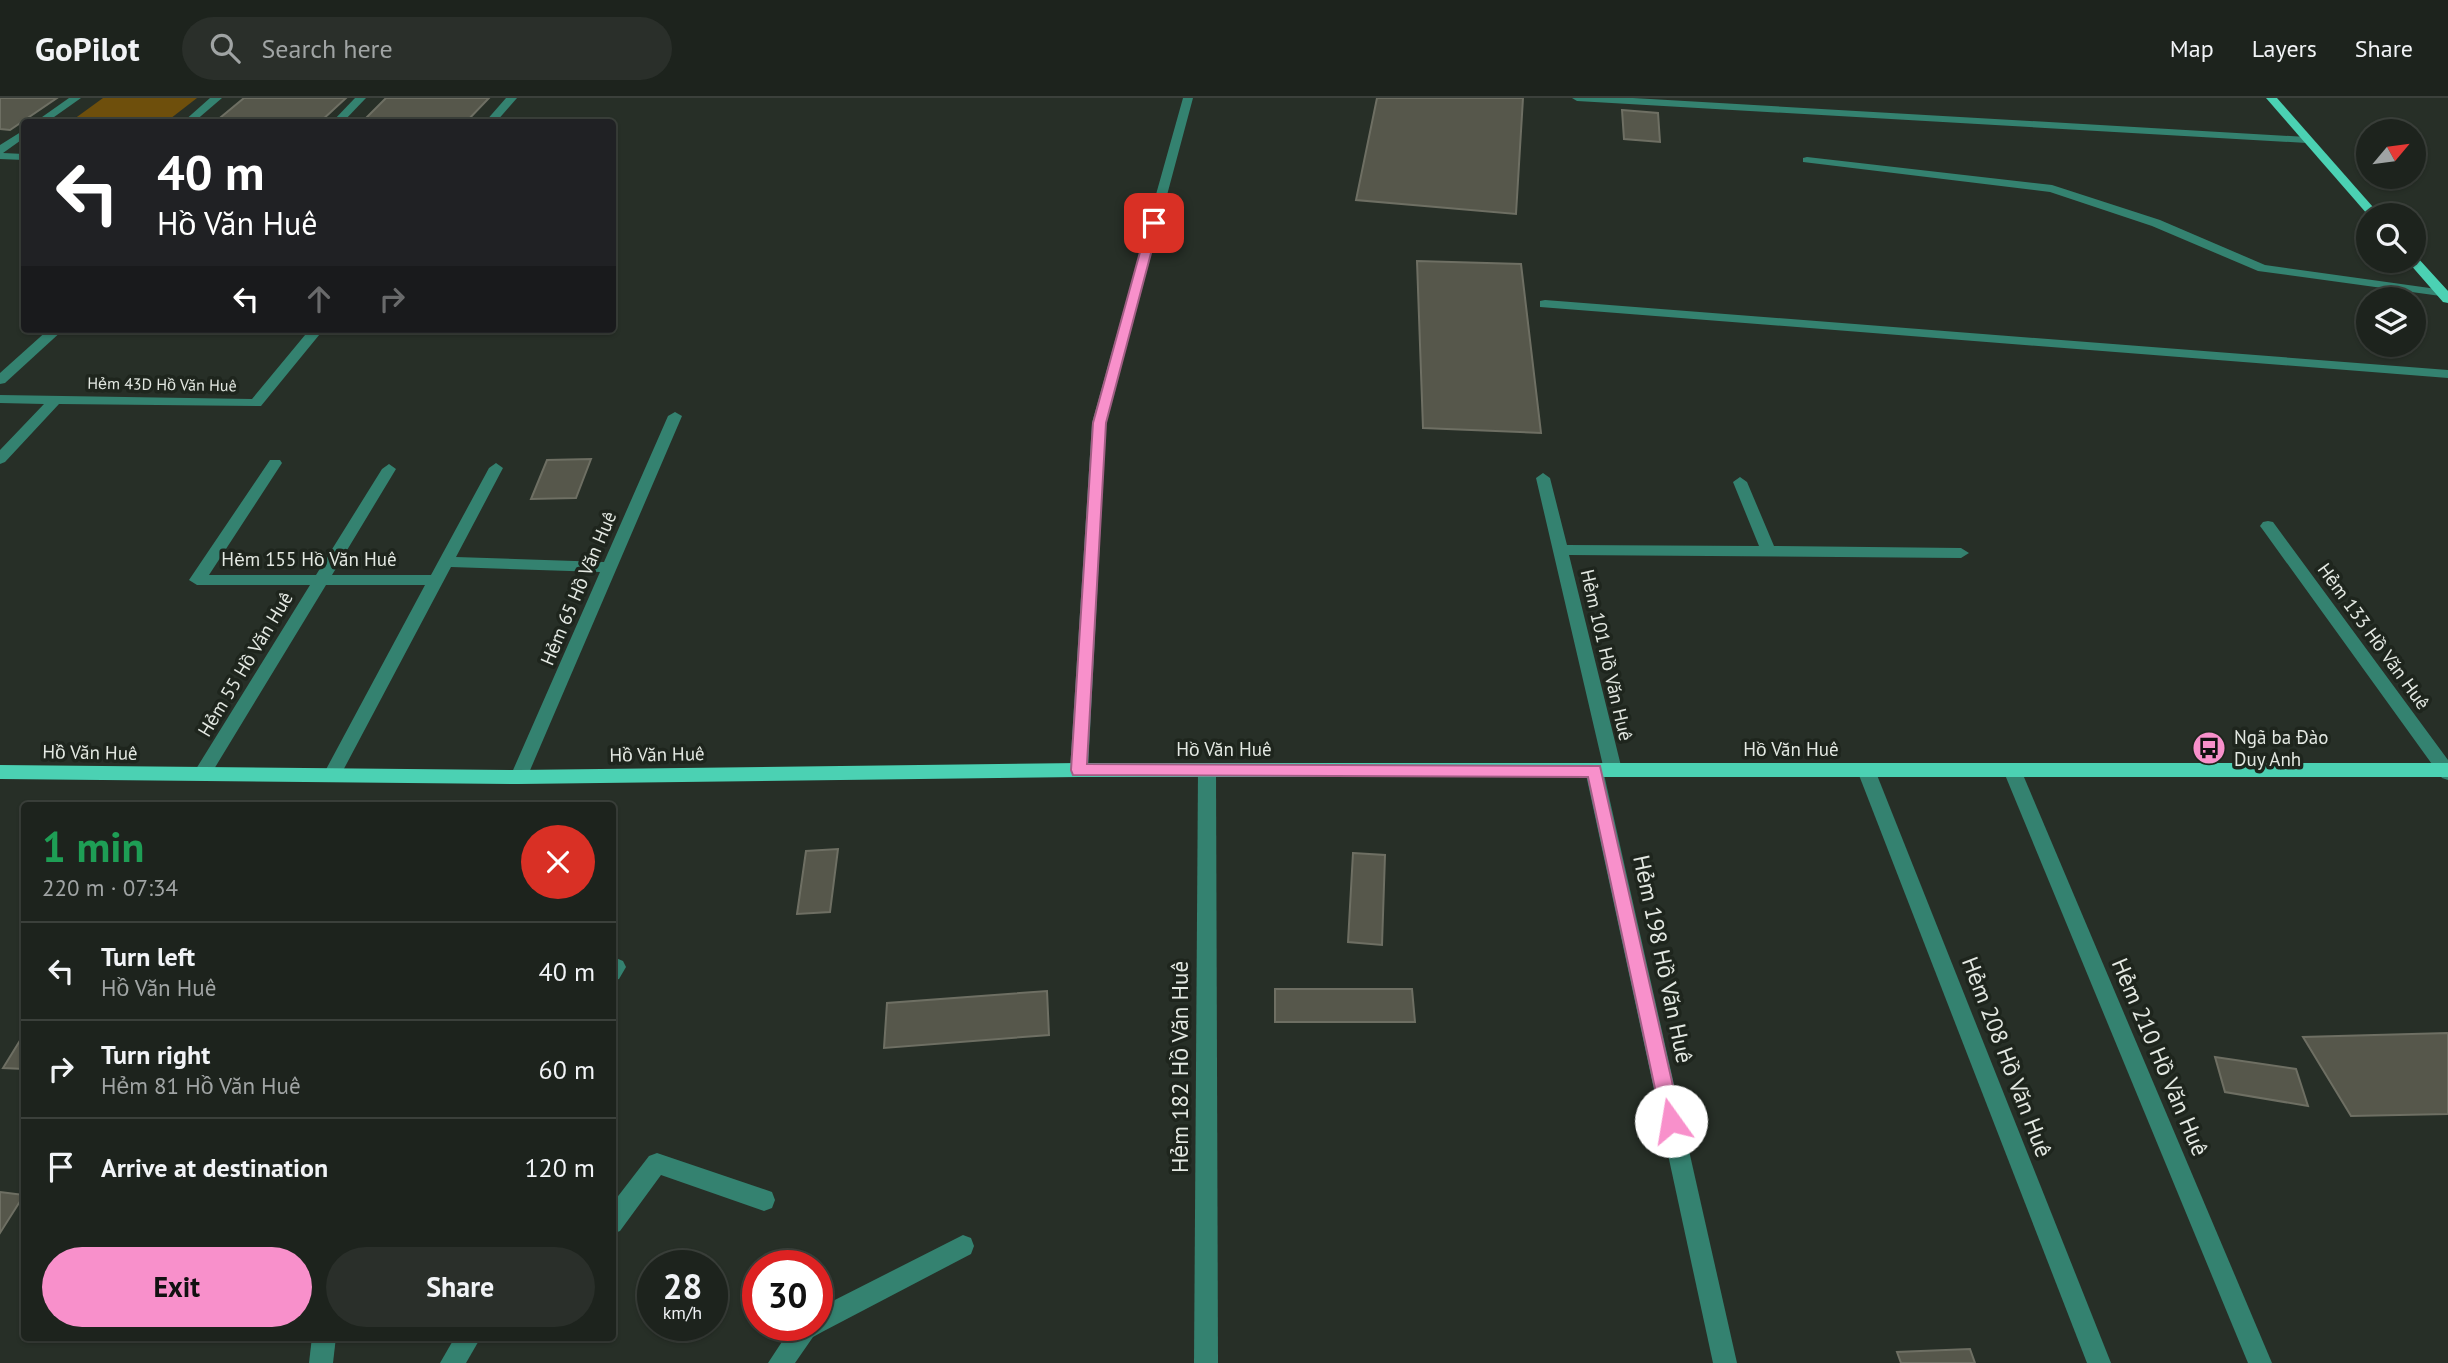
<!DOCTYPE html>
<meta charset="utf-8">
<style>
:root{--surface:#1d231d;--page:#2a2f2a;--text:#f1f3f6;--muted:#a0a4a4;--line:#3b403b;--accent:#f890cb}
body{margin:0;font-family:"PT Sans",sans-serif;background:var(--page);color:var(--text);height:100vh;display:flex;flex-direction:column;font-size:26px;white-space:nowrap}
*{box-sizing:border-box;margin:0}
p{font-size:23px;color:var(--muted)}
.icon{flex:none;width:38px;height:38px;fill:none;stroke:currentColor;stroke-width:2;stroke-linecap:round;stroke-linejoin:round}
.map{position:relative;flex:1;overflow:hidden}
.details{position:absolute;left:21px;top:704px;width:595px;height:539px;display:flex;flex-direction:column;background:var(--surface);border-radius:7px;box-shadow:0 2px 5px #0004,0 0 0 2px var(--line)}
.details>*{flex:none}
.top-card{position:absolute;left:21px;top:21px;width:595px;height:214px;border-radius:7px;box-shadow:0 2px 5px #0004,0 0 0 2px var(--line);background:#202124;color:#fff;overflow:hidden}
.needle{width:46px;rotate:61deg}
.buttons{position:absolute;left:2356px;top:21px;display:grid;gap:14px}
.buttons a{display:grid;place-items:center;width:70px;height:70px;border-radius:50%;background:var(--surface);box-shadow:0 2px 5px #0004,0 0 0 2px var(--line);font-size:35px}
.speed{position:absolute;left:637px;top:1152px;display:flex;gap:14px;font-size:35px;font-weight:700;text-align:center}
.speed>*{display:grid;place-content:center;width:91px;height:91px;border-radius:50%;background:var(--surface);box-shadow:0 2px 5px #0004,0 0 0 2px var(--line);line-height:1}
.speed small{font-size:18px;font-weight:400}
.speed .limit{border:10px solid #d22;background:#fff;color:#111}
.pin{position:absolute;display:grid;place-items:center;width:60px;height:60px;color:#fff;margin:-30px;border-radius:14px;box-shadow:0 4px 10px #0006}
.me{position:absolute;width:77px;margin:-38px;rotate:347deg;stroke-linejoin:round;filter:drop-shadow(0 0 5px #0008)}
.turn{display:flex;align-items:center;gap:24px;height:147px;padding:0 21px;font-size:32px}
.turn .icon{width:91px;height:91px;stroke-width:2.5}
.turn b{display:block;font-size:49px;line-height:60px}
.lanes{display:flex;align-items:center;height:66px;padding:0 21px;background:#0003;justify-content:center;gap:35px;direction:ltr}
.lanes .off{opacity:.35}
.round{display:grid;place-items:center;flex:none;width:74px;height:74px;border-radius:37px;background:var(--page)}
.overview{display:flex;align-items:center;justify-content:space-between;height:119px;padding:0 21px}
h1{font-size:42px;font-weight:700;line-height:52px;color:#1e9e55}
.primary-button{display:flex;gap:14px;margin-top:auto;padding:14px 21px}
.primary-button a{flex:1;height:80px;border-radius:42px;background:var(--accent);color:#111;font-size:28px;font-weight:700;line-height:80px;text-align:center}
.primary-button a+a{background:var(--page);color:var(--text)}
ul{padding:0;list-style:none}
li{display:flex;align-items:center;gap:21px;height:98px;padding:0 21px;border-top:2px solid var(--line)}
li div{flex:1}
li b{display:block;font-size:26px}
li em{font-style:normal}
header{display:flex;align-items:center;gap:42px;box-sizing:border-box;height:98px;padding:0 35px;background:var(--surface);border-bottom:2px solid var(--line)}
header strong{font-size:33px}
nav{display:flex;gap:38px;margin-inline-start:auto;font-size:24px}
.search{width:490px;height:63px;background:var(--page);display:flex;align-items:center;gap:18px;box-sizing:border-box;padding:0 24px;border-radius:38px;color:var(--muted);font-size:26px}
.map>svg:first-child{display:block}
.green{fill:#6e4f0c}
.building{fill:#56574b;stroke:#6e6f63;stroke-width:2}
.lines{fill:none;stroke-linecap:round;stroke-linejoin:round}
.minor{fill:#348270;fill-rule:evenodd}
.major{fill:#4bd1b3;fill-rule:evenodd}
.route{fill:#f890cb;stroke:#a15e84;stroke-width:2}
.labels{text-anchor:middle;stroke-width:7;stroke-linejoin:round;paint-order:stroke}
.far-street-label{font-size:16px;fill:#e3e8e2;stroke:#1e251d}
.street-label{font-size:19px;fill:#e3e8e2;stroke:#1e251d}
.poi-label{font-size:19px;fill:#e3e8e2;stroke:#1e251d;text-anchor:start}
.near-street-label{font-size:23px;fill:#e3e8e2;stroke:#1e251d}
</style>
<header>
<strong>GoPilot</strong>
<div class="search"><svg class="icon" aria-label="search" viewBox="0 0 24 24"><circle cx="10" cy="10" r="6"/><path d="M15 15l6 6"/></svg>Search here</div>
<nav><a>Map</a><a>Layers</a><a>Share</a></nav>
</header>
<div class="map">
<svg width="2448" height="1265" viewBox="0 0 2448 1265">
<rect width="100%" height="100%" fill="#272f27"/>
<polygon class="green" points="103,0 197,0 166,24 70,24"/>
<g class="building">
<polygon points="0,0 57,0 10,32 0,31"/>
<polygon points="244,0 346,0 320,24 215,24"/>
<polygon points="386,0 489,0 466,24 362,24"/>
<polygon points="1377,0 1523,0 1516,116 1356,102"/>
<polygon points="1622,12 1658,15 1660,44 1624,41"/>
<polygon points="1417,163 1521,166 1541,335 1423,330"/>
<polygon points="591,361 576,400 531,401 547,362"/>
<polygon points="838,751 830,814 797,816 806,753"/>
<polygon points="1353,755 1385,757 1382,847 1348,844"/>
<polygon points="1275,891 1412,891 1415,924 1275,924"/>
<polygon points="1047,893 1049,937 884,950 887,905"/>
<polygon points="2448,935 2448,1016 2351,1018 2303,939"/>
<polygon points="24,936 24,971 3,970"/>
<polygon points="2215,959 2296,971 2308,1008 2225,994"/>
<polygon points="0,1094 24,1097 0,1135"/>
<polygon points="1970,1251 1975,1265 1901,1265 1897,1254"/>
</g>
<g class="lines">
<g class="minor">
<polygon points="69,0 81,0 47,24 35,24"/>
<polygon points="210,0 222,0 194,24 183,24"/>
<polygon points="355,0 366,0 343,24 332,24"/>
<polygon points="506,0 517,0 496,24 485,24"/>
<polygon points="1183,0 1193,0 1106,325 1088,672 1085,677 1073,677 1070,672 1092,325"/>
<polygon points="1572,0 1633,0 2307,39 2313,42 2307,45 1577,3"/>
<polygon points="24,32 24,40 3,55 24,56 24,62 0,61 0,47"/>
<polygon points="1807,59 2052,87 2160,122 2265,167 2444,192 2448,193 2448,199 2258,173 2152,128 2050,94 1803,64 1803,60"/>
<polygon points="1545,202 2448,272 2448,280 1540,209 1540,203"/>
<polygon points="49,231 64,231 5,285 0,286 0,275"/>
<polygon points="310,231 324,231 261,308 59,306 5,364 0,366 0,352 44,306 0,305 0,297 252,301"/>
<polygon points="675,314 682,318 525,684 513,684 510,679 600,474 451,469 338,682 326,682 323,677 425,487 326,487 208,681 196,681 193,676 196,671 310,487 197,487 189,482 270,362 280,362 282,365 209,477 316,477 382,371 389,366 396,371 332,477 431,477 489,370 496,365 503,370 456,459 604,464 668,318"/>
<polygon points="1543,375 1550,380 1567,447 1759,448 1733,384 1740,379 1747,384 1774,448 1961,450 1969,455 1961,460 1569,457 1622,672 1619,677 1607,677 1604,672 1536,380"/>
<polygon points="2268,423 2273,424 2448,662 2448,682 2442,680 2263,432 2260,428 2263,424"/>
<polygon points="1207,665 1213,667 1216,672 1218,1265 1194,1265 1198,672 1201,667"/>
<polygon points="1594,665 1600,667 1603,672 1737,1265 1713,1265 1585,672 1588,667"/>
<polygon points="1866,665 1872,667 1875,672 2111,1265 2087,1265 1857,672 1860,667"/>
<polygon points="2012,665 2018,667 2021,672 2272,1265 2248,1265 2003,672 2006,667"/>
<polygon points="616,860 623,863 626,869 619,881 612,883 612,862"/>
<polygon points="657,1055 772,1094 775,1102 772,1110 764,1113 661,1077 620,1133 612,1136 612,1106 649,1058"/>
<polygon points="963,1137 971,1140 974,1148 971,1156 822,1234 813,1239 795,1265 768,1265 793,1227 817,1227 817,1211"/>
<polygon points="312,1239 336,1239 333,1265 309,1265"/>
<polygon points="455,1239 481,1239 466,1265 440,1265"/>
</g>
<g class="major">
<polygon points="2266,0 2277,0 2380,117 2368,117"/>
<polygon points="2413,158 2417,159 2448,193 2448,205 2443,204 2409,165 2407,163 2413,163"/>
<polygon points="1079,665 2448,665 2448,679 1079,679 519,686 0,681 0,667 519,672"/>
</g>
</g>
<polygon class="route" points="1154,122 1159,125 1106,325 1087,666 1600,668 1681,1023 1678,1029 1671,1032 1664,1029 1662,1023 1588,679 1073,677 1071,672 1093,325 1148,125"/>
<defs>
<symbol id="bus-disc" viewBox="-11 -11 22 22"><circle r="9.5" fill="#f890cb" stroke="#1e251d"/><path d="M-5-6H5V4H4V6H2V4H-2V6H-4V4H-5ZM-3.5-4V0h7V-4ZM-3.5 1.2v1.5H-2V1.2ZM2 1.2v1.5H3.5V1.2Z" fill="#111"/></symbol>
</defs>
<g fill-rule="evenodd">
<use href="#bus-disc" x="2190" y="631" width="38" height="38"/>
</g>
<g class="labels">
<g class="far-street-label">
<text transform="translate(162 286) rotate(1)" y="6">Hẻm 43D Hồ Văn Huê</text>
</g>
<g class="street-label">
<text x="309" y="468">Hẻm 155 Hồ Văn Huê</text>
<text transform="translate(578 490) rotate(-67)" y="7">Hẻm 65 Hồ Văn Huê</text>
<text transform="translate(2374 538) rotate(54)" y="7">Hẻm 133 Hồ Văn Huê</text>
<text transform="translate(1607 557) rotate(77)" y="7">Hẻm 101 Hồ Văn Huê</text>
<text transform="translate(245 566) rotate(-59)" y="7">Hẻm 55 Hồ Văn Huê</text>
<text x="1224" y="658">Hồ Văn Huê</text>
<text x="1791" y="658">Hồ Văn Huê</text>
<text transform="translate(90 654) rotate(1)" y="7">Hồ Văn Huê</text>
<text transform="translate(657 656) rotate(-1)" y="7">Hồ Văn Huê</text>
</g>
<g class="poi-label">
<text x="2234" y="646">Ngã ba Đào<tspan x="2234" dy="22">Duy Anh</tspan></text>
</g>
<g class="near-street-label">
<text transform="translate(1663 861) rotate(78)" y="8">Hẻm 198 Hồ Văn Huê</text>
<text transform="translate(2007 959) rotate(69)" y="8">Hẻm 208 Hồ Văn Huê</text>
<text transform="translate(2160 959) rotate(67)" y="8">Hẻm 210 Hồ Văn Huê</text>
<text transform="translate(1180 969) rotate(-90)" y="8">Hẻm 182 Hồ Văn Huê</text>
</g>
</g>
</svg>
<div class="buttons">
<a><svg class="needle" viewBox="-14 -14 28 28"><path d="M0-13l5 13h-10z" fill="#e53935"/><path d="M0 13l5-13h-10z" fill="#a0a4a4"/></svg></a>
<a><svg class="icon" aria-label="search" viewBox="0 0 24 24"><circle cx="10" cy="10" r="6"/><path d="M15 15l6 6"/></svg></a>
<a><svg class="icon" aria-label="layers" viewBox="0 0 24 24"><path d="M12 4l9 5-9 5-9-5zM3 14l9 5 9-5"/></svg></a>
</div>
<div class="speed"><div>28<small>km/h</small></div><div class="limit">30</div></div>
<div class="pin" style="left:1154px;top:125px;background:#d93025"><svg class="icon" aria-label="arrive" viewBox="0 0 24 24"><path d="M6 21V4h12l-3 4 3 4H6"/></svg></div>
<svg class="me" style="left:1671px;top:1023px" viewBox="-20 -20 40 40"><circle r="19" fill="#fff"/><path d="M0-13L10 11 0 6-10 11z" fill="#f890cb"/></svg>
<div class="top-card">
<div class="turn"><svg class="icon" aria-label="left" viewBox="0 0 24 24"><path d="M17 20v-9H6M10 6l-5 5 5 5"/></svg><div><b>40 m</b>Hồ Văn Huê</div></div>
<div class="lanes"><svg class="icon" aria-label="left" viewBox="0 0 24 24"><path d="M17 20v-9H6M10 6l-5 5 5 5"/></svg><svg class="icon off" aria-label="ahead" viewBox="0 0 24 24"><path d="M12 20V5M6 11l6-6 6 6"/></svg><svg class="icon off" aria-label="right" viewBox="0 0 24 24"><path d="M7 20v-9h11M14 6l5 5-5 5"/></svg></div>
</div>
<section class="details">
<div class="overview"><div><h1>1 min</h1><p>220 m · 07:34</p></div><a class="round" style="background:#d93025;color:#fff"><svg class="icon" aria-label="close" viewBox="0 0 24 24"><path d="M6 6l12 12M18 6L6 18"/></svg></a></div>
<ul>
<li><svg class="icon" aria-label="left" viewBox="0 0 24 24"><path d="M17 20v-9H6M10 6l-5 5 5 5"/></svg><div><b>Turn left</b><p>Hồ Văn Huê</p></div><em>40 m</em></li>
<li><svg class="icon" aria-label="right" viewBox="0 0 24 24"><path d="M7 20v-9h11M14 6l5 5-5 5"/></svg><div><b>Turn right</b><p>Hẻm 81 Hồ Văn Huê</p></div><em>60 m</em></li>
<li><svg class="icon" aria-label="arrive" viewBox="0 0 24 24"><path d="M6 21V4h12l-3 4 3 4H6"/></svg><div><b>Arrive at destination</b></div><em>120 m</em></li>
</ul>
<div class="primary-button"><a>Exit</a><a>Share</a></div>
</section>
</div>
